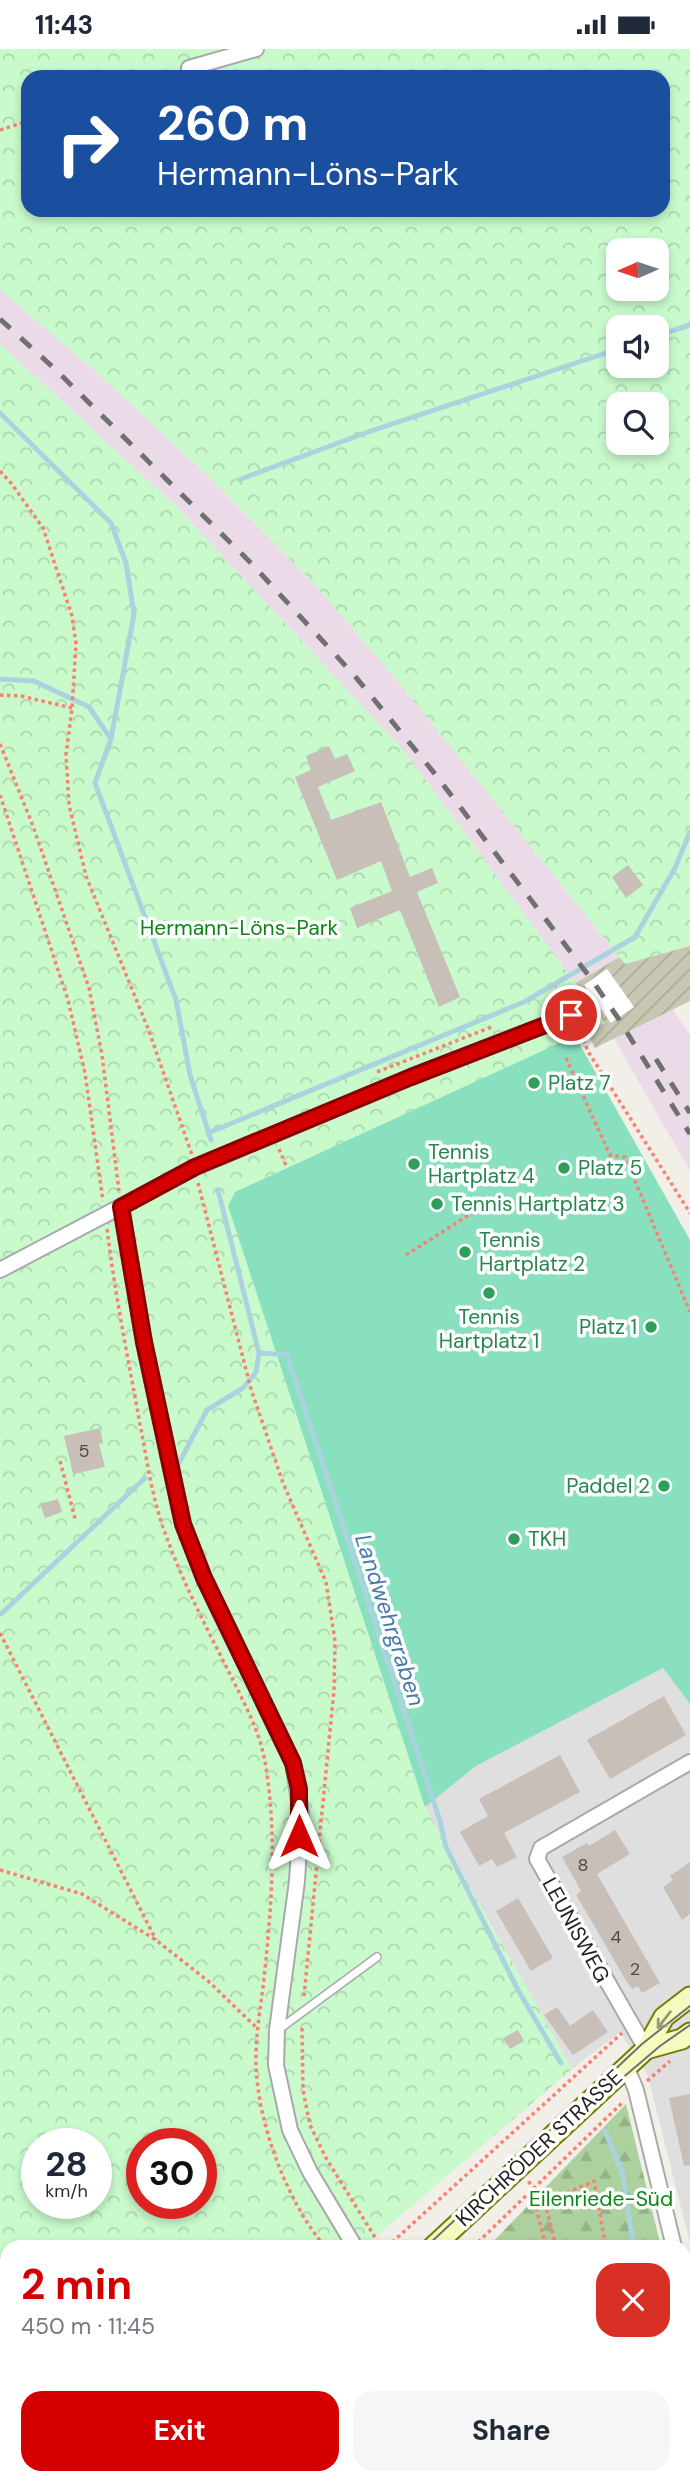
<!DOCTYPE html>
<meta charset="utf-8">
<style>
:root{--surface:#fff;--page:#f6f6f7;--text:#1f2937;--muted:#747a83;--accent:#d40000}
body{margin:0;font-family:"DM Sans",sans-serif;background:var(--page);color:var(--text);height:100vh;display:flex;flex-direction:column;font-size:26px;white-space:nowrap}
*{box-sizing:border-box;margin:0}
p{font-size:23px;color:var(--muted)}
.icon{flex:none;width:38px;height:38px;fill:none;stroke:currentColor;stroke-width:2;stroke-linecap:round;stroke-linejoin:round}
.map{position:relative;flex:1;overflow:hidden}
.panel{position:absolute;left:0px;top:2191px;width:691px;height:245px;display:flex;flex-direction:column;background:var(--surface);border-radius:21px 21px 0 0;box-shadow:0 4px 10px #0003}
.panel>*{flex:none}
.top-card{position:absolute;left:21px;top:21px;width:649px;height:147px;border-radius:21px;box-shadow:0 4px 10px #0003;background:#1a4fa0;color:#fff;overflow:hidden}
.needle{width:46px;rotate:267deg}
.controls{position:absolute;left:606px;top:189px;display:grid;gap:14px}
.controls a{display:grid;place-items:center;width:63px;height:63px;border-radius:14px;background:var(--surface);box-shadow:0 4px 10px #0003;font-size:35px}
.speed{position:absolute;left:21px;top:2079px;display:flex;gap:14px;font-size:35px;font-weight:700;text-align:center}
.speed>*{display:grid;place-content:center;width:91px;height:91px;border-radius:50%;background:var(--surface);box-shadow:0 4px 10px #0003;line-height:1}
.speed small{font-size:18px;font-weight:400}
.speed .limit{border:10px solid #d22;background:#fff;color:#111}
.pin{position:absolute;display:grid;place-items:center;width:60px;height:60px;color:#fff;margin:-30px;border:4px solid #fff;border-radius:50%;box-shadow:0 2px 7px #0007}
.me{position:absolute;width:77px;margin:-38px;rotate:0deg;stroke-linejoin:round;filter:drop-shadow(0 0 5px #0008)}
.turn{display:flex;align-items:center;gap:24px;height:147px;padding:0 21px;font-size:32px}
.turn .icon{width:91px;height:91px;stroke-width:2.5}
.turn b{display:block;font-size:49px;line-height:60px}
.round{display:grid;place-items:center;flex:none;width:74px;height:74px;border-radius:21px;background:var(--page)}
.overview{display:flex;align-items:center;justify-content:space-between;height:119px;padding:0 21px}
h1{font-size:42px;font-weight:700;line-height:52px;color:var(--accent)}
.cta{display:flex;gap:14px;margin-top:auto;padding:14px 21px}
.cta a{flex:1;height:80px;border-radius:21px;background:var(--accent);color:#fff;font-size:28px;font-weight:700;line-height:80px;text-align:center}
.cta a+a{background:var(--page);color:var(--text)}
.status{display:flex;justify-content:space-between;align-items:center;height:49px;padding:0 35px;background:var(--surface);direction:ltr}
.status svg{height:19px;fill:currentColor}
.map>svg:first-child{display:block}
.residential{fill:#e0dfdf}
.industrial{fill:#ebdbe8}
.construction{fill:url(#construction-furrows)}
.forest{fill:url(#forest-firs)}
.park{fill:url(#park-crowns);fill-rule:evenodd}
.pitch{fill:#88e0be}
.pier{fill:#fff}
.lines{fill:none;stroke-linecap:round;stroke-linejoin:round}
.stream{stroke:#aad3df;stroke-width:5}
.building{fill:#c7bfb8}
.service-casing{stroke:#a9a9a9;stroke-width:10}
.minor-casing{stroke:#a9a9a9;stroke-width:18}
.secondary-casing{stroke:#707d05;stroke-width:23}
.path{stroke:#fa8072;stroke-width:3.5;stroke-dasharray:3.5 3.5;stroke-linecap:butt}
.service{stroke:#fff;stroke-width:7}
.minor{stroke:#fff;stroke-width:14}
.secondary{stroke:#f7fabf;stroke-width:19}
.tram{stroke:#707070;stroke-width:2}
.rail{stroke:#707070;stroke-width:5;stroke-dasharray:14 14;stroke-linecap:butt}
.oneway{stroke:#979978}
.route-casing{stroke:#8a0000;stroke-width:18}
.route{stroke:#d40000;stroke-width:12}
.leisure-dot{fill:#2e9e5b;stroke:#fff;stroke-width:2.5}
.labels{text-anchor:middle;stroke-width:7;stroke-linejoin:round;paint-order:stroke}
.number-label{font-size:18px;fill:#4b4948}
.park-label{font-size:21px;fill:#0c8416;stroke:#fff}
.leisure-label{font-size:21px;fill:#27864d;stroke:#fff;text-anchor:start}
.street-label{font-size:21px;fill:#222;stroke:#fff}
.water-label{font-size:23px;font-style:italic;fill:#4a7aab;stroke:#fff}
</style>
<div class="status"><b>11:43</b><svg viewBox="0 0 49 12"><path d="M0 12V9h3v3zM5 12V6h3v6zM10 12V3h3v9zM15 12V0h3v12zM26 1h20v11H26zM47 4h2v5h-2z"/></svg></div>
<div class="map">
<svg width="690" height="2436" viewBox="0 0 690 2436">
<defs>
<pattern id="construction-furrows" width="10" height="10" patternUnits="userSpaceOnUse" patternTransform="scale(1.75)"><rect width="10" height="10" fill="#c7c7b4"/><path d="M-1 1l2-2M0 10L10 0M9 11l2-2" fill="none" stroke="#abab9a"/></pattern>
<pattern id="forest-firs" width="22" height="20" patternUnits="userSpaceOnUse" patternTransform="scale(1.75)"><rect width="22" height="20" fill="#add19e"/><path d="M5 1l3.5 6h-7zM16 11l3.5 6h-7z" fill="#95b388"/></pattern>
<pattern id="park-crowns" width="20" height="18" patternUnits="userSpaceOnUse" patternTransform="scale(1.75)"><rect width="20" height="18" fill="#c8facc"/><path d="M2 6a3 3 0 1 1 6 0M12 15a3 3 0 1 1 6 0" fill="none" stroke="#acd6af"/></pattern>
</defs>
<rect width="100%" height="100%" fill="#f2efe9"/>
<polygon class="residential" points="663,1619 690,1655 690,2194 648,2027 620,1983 572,2020 425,1758 476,1717"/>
<polygon class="industrial" points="0,240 93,320 204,423 311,531 396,630 625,915 666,951 690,986 690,1122 605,974 404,702 177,458 0,295"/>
<polygon class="construction" points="690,830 690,952 595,999 564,941 640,896"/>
<g class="forest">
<polygon points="626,2055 661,2198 488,2198"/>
<polygon points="684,2283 690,2298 690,2436 141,2436 152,2429 684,2429"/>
</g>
<g class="park">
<path d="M 0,0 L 690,0 L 690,897 L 625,915 L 396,630 L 311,531 L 204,423 L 93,320 L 0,240 ZM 28,28 L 663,28 L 663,161 L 28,161 ZM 618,201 L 656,201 L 656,240 L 618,240 ZM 618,278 L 656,278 L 656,317 L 618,317 ZM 618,355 L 656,355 L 656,394 L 618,394 Z"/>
<path d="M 0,295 L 177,458 L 404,702 L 605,974 L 235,1143 L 228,1157 L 425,1758 L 572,2020 L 364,2198 L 7,2198 L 7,2429 L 27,2429 L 16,2436 L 0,2436 ZM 37,2095 L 96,2095 L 96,2154 L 37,2154 ZM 142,2095 L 201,2095 L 201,2154 L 142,2154 Z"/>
</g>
<polygon class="pitch" points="575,987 690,1191 690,1655 663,1619 476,1717 425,1758 228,1157 235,1143"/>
<polygon class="pier" points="607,920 634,958 611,974 584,936"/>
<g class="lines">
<g class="stream">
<polyline points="656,287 690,276"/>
<polyline points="0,364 111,474 126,514 134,565 111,690"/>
<polyline points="241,430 368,383 618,300"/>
<polyline points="0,630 34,632 89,658 111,690 95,734 176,951 190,1026 211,1091"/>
<polyline points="208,1084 524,953 635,888 675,819 690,783"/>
<polyline points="218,1141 259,1304 287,1306 440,1772 446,1798 518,1941 561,2014"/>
<polyline points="179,1414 207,1361 243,1339 256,1323 259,1304"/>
<polyline points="1,1565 145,1429"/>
<polyline points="605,2082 622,2123 634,2198"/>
<polyline points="0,2209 7,2224"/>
<polyline points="684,2372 690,2386"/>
<polyline points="255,2436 258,2429"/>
<polyline points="353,2436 355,2429"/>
<polyline points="430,2436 432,2429"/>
</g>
</g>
<g class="building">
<polygon points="329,697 335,710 347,705 355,722 318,738 331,771 381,753 410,828 432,819 438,834 417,843 460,948 439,958 400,861 357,879 350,859 392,842 381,812 337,831 295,728 311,721 306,707"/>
<polygon points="628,816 643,836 626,849 612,828"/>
<polygon points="100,1379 103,1394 99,1395 105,1418 73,1425 64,1387"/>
<polygon points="58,1450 62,1463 45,1469 40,1455"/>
<polygon points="664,1647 686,1686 610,1730 587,1691"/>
<polygon points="560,1706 580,1743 504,1784 517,1808 497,1818 492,1810 479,1817 460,1783 488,1767 479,1750"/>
<polygon points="615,1781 630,1805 597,1825 660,1934 642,1944 638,1937 632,1940 625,1930 585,1861 576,1846 581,1842 562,1808 587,1794 589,1797"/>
<polygon points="690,1813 690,1865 682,1871 663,1838 673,1831 670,1827"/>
<polygon points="518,1849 553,1909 531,1922 496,1862"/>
<polygon points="557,1958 570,1977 593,1961 608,1983 573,2006 544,1966"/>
<polygon points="518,1981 524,1992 510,2000 503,1989"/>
<polygon points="690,2045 690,2116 684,2117 669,2049"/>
</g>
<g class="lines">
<defs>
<polyline id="service" points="278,1981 377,1908"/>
<g id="minor">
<polyline points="189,19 256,0"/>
<polyline points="121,1158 144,1293 183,1475 204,1529 293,1714 301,1765 297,1832 277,1981 276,2016 290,2081 310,2123 355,2198"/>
<polyline points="0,1221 196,1118 411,1028 571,966"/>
<polyline points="646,2000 537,1810 541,1799 690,1713"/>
<polyline points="626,2017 636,2041 674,2198"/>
<polyline points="684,2242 690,2265"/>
</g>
<g id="secondary">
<polyline points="646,2000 682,1990 690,1984"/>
<polyline points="433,2198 646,2000 664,1968 690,1948"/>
<polyline points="86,2436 97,2429"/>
</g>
</defs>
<use href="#service" class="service-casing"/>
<use href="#minor" class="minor-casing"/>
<use href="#secondary" class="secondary-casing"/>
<g class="path">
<polyline points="162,28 177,23"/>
<polyline points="0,81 28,72"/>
<polyline points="0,422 11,434 43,479 72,567 76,595 72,659 66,706 69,756 86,827 149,982 192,1106"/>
<polyline points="0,646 21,647 72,659"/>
<polyline points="0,695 33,777 89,939 102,1006 119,1142"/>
<polyline points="0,746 68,951 85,1024 103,1152"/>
<polyline points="577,978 589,1004 690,1164"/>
<polyline points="566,1009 610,1106 625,1108 690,1263"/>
<polyline points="377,1023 494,977"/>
<polyline points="279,1100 287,1119"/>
<polyline points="198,1134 251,1340 283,1434 326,1533 335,1592 334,1641 304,1947"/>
<path d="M 107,1180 C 115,1245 128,1310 140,1375 C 147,1411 152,1449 165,1484 C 183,1534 208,1582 232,1629 C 245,1656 260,1683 265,1713 C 277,1782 272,1851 265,1920 C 262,1952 255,1985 256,2016 C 258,2076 287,2152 325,2198"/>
<polyline points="406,1206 491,1152"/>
<polyline points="60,1412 76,1473"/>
<polyline points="0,1584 156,1891"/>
<polyline points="0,1821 82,1845 156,1891 208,1932 258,1980"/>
<polyline points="302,1979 303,2041 310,2076 326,2109 381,2198"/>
<polyline points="647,2032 670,2012"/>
<polyline points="529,2132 546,2198"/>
<polyline points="387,2198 622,1984"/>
<polyline points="473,2198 623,2053"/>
<polyline points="556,2198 545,2153 594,2132 606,2198"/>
<polyline points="0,2249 7,2264"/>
<polyline points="209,2429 215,2436"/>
<polyline points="585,2429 592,2436"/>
<polyline points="602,2429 604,2436"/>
<polyline points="613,2429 616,2436"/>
<polyline points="677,2429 680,2436"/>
<polyline points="30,2436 40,2429"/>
<polyline points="131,2436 142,2429"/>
<polyline points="329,2436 332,2429"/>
</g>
<use href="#service" class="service"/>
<use href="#minor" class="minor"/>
<use href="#secondary" class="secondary"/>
<g class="tram">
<polyline points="606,2043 660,1997 690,1976"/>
<polyline points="426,2198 642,1995 690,1957"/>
<polyline points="79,2436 90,2429"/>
<polyline points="95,2436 105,2429"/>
</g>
<g class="rail">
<polyline points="0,270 56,321 251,514 354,626 435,725 592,931 618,969 690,1085"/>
<polyline points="656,1010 690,1064"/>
</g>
</g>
<defs><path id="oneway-shaft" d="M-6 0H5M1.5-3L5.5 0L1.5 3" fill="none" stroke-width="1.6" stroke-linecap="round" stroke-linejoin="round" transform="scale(1.75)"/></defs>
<use class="oneway" href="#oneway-shaft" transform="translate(664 1971) rotate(128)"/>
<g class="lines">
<defs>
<polyline id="route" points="299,1787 299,1740 293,1714 204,1529 183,1475 144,1293 121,1158 195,1118 411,1028 571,966"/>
</defs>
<use href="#route" class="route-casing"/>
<use href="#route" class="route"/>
</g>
<g class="leisure-dot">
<circle cx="534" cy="1034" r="7"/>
<circle cx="414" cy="1115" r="7"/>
<circle cx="564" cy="1119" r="7"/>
<circle cx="437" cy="1155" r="7"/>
<circle cx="465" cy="1203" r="7"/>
<circle cx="489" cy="1244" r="7"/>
<circle cx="651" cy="1278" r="7"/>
<circle cx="664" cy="1437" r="7"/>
<circle cx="514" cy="1490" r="7"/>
</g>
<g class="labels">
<g class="number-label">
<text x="84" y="1408">5</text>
<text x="583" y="1822">8</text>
<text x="616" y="1894">4</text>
<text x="635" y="1926">2</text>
</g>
<g class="park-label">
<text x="239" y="886">Hermann-Löns-Park</text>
<text x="601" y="2157">Eilenriede-Süd</text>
</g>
<g class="leisure-label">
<text x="548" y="1041">Platz 7</text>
<text x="428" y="1110">Tennis<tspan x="428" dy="24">Hartplatz 4</tspan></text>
<text x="578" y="1126">Platz 5</text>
<text x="451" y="1162">Tennis Hartplatz 3</text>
<text x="479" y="1198">Tennis<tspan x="479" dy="24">Hartplatz 2</tspan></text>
<text x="489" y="1275" text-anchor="middle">Tennis<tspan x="489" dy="24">Hartplatz 1</tspan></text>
<text x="637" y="1285" text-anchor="end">Platz 1</text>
<text x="650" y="1444" text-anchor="end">Paddel 2</text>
<text x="528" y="1497">TKH</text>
</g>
<g class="street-label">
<text transform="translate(576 1881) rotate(61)" y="7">LEUNISWEG</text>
<text transform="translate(539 2099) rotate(-43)" y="7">KIRCHRÖDER STRASSE</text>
</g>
<g class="water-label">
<text transform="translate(390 1571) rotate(72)" y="8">Landwehrgraben</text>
</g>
</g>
</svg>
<div class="controls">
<a><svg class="needle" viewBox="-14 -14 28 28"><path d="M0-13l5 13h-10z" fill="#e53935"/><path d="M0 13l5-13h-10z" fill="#747a83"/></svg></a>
<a><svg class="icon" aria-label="sound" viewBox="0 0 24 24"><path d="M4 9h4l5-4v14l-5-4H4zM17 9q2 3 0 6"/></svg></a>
<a><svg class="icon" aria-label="search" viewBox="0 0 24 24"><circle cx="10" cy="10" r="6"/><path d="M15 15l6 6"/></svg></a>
</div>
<div class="speed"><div>28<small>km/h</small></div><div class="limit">30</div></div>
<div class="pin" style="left:571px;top:966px;background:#d93025"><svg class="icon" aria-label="arrive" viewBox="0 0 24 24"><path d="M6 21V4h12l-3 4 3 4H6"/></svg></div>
<svg class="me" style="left:299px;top:1787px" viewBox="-20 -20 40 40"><path d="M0-17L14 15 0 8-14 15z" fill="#d40000" stroke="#fff" stroke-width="4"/></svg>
<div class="top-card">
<div class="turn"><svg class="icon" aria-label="right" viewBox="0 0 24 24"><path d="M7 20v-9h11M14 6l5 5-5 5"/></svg><div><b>260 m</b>Hermann-Löns-Park</div></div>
</div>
<section class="panel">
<div class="overview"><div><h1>2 min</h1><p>450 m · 11:45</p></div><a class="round" style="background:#d93025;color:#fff"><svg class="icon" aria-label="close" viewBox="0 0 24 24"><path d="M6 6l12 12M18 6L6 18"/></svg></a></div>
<div class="cta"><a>Exit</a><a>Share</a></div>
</section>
</div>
